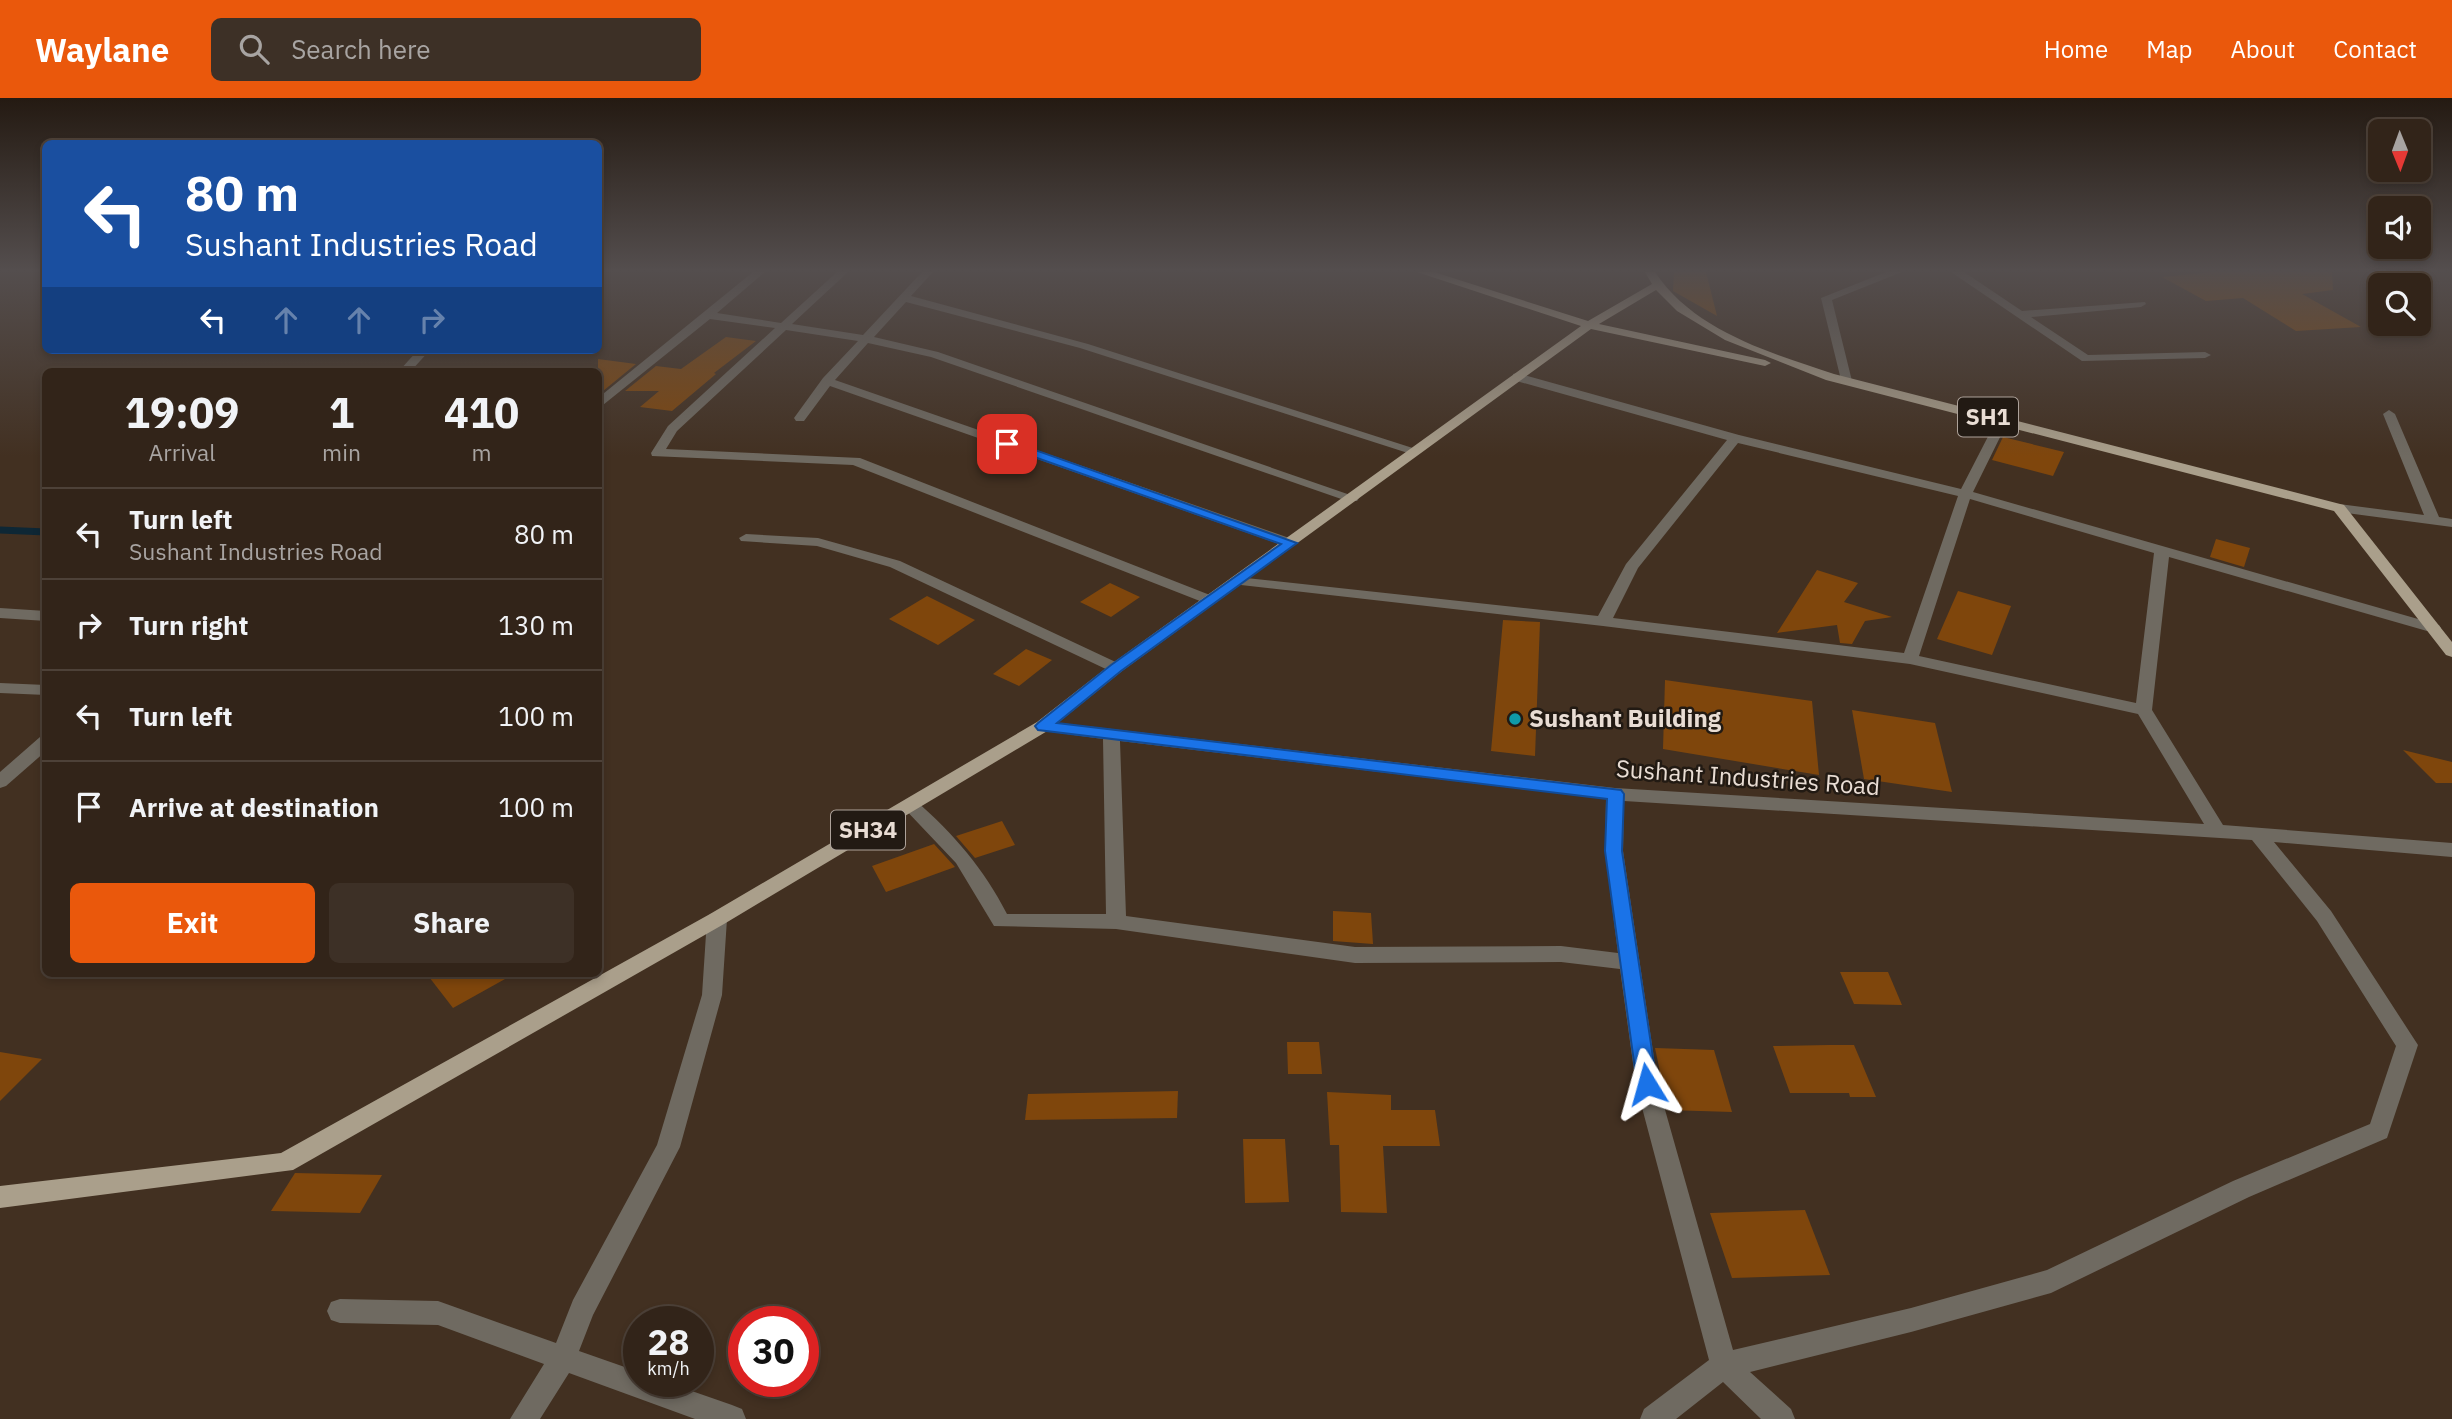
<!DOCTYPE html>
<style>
:root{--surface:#322419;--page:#3d3026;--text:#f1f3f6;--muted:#a8a4a2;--line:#4d4138;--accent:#ea580c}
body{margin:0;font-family:"IBM Plex Sans",sans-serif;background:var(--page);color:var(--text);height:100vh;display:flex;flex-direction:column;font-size:26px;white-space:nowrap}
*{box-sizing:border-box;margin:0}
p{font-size:23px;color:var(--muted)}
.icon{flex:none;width:38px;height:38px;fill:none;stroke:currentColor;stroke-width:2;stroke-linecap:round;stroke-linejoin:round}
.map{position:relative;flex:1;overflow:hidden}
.drawer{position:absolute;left:42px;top:270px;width:560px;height:609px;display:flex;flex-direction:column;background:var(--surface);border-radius:10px;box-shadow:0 4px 10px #0003,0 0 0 2px var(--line)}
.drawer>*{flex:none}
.guide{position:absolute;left:42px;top:42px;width:560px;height:214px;border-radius:10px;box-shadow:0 4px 10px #0003,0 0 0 2px var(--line);background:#1a4fa0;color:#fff;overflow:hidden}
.needle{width:46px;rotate:179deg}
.buttons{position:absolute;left:2368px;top:21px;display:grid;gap:14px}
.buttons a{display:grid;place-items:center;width:63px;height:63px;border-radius:10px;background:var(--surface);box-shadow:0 4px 10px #0003,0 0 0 2px var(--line);font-size:35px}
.speed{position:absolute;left:623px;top:1208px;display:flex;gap:14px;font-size:35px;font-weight:700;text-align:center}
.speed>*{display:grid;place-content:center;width:91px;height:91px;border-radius:50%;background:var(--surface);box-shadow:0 4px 10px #0003,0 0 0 2px var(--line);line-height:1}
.speed small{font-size:18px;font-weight:400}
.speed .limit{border:10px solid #d22;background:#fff;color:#111}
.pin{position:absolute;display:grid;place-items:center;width:60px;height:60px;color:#fff;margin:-30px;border-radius:14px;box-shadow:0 4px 10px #0006}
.me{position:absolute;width:77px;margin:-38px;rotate:352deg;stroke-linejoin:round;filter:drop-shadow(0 0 5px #0008)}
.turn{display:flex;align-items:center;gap:24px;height:147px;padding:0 28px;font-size:32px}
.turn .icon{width:91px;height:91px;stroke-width:2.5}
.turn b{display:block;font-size:49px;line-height:60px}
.lanes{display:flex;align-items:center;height:66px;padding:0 28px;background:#0003;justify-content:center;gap:35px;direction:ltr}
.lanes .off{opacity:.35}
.eta{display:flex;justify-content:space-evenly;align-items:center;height:119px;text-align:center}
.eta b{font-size:42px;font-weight:800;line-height:49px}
.cta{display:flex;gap:14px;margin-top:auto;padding:14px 28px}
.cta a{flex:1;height:80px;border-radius:10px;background:var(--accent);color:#fff;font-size:28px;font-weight:800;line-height:80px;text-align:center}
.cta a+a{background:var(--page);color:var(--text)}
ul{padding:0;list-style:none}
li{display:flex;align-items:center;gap:21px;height:91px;padding:0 28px;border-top:2px solid var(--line)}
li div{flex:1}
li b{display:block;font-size:26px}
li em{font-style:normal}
header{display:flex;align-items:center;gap:42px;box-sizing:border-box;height:98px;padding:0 35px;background:var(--accent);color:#fff}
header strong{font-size:33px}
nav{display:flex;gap:38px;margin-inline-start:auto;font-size:24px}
.search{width:490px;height:63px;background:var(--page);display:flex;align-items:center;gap:18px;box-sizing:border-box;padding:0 24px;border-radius:10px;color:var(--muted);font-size:26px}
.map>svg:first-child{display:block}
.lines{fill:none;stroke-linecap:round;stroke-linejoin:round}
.stream{stroke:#0e2735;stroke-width:7}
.building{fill:#7f460c}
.minor{fill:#6f6a61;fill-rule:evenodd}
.major{fill:#aa9f8b;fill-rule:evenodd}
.route{fill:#1a73e8;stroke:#114b97;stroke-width:2}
.culture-dot{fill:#0f9aa8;stroke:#221a13;stroke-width:2.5}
.labels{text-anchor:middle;stroke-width:5;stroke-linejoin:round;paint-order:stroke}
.shield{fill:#221a13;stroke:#ada29a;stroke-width:2}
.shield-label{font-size:23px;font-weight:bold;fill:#e9ddd4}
.poi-label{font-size:24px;font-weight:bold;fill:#e9ddd4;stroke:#221a13;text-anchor:start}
.street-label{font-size:24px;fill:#e9ddd4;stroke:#221a13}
</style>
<header>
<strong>Waylane</strong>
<div class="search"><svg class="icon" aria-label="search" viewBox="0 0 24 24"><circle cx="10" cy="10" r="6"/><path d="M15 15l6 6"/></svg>Search here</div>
<nav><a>Home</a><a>Map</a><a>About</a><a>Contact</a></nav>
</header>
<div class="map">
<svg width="2452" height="1321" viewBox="0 0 2452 1321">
<rect width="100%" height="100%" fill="#423021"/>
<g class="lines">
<polyline class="stream" points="0,432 46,434"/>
</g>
<g class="building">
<polygon points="1674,174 1706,174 1717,218 1673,193"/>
<polygon points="2214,174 2332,174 2333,192 2302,196 2361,229 2296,233 2243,200 2206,203 2162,179"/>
<polygon points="726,239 756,243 714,275 716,276 672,313 640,309 659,293 625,293 656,268 681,271"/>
<polygon points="598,261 636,266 603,293 598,293"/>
<polygon points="2003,339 2064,354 2053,378 1992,362"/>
<polygon points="2216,441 2250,450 2244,469 2210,459"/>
<polygon points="1817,472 1858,485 1844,504 1892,519 1865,523 1852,546 1840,545 1837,527 1777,535"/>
<polygon points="1110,485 1140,499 1111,519 1080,504"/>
<polygon points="1958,493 2011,508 1992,557 1937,541"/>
<polygon points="927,498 975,522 938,547 889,521"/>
<polygon points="1503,522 1540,524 1535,658 1491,653"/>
<polygon points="1026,551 1052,562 1019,588 993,576"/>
<polygon points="1665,582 1812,603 1819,677 1663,651"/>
<polygon points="1852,612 1935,625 1952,694 1864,681"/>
<polygon points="2403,652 2452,664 2452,685 2436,685"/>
<polygon points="1002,723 1015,747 975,760 956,738"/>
<polygon points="934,746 955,769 886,794 872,768"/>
<polygon points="1333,813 1371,815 1373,846 1333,843"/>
<polygon points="1840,874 1888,874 1902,907 1854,906"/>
<polygon points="426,875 516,875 453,910"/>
<polygon points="1287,944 1319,944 1322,976 1288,976"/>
<polygon points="1829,947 1854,947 1876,999 1850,999 1849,995 1790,995 1773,948"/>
<polygon points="1655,950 1714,952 1732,1014 1668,1012"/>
<polygon points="0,954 42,961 0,1003"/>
<polygon points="1178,993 1177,1020 1025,1022 1028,996"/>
<polygon points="1327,994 1391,997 1391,1012 1435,1012 1440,1048 1383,1048 1387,1115 1341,1114 1339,1047 1330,1047"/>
<polygon points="1243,1041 1285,1041 1289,1104 1245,1105"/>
<polygon points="295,1075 382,1077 360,1115 271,1113"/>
<polygon points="1805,1112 1830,1177 1732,1180 1710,1115"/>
</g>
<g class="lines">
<g class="minor">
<polygon points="753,174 765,174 717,215 781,225 837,174 848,174 792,226 863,237 922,174 933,174 911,198 1088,246 1422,353 1416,357 1411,356 1080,250 906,204 874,239 938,254 1359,400 1357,403 1347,403 931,259 868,245 835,282 1295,442 1297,445 1290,449 1285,448 830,288 804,323 796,323 794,320 823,280 858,243 786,232 677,333 666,351 860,360 1215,499 1218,502 1215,505 1205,505 853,367 652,358 651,355 668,328 775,230 710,221 598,311 598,300"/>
<polygon points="1886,174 1902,174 1832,202 1852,283 1842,286 1821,200"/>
<polygon points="1951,174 1964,174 2022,213 2145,204 2146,206 2141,209 2031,219 2088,257 2205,254 2211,257 2205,260 2082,263"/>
<polygon points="418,252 430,252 411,273 399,273"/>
<path d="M 1517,275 L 1739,337 L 1961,391 L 1996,323 L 2002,319 L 2006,320 L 2008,323 L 1973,394 L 2439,527 L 2441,530 L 2439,533 L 2427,533 L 2169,459 L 2152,612 L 2223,727 L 2452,745 L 2452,759 L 2274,744 L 2331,813 L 2418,947 L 2387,1040 L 2249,1099 L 2051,1195 L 1911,1234 L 1750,1274 L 1791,1311 L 1795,1321 L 1761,1321 L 1723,1284 L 1676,1321 L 1640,1321 L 1644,1311 L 1709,1262 L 1636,987 L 1620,871 L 1561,864 L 1355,865 L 1116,831 L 994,828 L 956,765 L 901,707 L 904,703 L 916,703 C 954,736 984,771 1007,816 L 1106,816 L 1103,641 L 1037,632 L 1034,628 L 1043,623 L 1615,690 L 2204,726 L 2138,616 L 1910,566 L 1603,528 L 1232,486 L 1230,483 L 1237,479 L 1598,518 L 1626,466 L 1727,342 L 1513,282 L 1513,276 ZM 1738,345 L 1958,398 L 1904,555 L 1613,520 L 1638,470 ZM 1970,401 L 2154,455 L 2136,605 L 1919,558 ZM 1120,643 L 1606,701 L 1605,753 L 1618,855 L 1561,848 L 1355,849 L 1126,818 ZM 1624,703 L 2252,742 L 2317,823 L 2396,948 L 2370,1026 L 2233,1083 L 2047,1172 L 1911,1210 L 1733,1252 L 1658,987 L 1623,753 Z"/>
<polygon points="2389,312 2395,316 2439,419 2452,421 2452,429 2339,414 2332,410 2339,406 2424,417 2383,316"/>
<polygon points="746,436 818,440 900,463 1122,567 1124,570 1116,575 1110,573 890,469 817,448 741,443 739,440"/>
<polygon points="0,510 46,513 46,523 0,520"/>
<polygon points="0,585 46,587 46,597 0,595"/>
<polygon points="46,638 46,653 6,688 0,690 0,674 40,639"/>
<polygon points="717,814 724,816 727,821 722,897 680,1049 593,1217 579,1253 639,1274 639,1283 663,1283 732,1307 742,1311 746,1321 695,1321 569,1275 540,1321 510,1321 544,1266 438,1227 340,1225 331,1222 327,1213 331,1204 340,1201 438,1203 556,1245 573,1202 657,1047 702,897 707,821 710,816"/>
</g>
<path class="major" d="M 1417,174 L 1434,174 L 1588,223 L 1652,186 L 1645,174 L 1655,174 C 1694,233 1771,255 1834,276 L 2344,407 L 2452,544 L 2452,559 L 2446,557 L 2334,413 L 1826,282 L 1725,242 L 1677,213 L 1656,192 L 1599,226 L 1765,262 L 1771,265 L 1765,268 L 1591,231 L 1122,573 L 1049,632 L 724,826 L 293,1072 L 0,1110 L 0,1088 L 281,1055 L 710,816 L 1037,624 L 1110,567 L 1581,228 Z"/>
</g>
<linearGradient id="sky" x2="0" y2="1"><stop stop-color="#241a12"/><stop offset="0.48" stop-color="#544e4e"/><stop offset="1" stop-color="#544e4e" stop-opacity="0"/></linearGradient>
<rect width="2452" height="359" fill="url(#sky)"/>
<polygon class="route" points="1007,342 1297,445 1121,573 1057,625 1621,692 1624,696 1622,753 1657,986 1654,992 1647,995 1640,992 1637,986 1605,753 1607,701 1038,632 1035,628 1038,625 1111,567 1281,446 1003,348 1002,346"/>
<circle class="culture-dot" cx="1515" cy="621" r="7"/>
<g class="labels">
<g class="shield">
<rect x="1958" y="299.5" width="60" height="39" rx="5"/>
<rect x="831" y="712.5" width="74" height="39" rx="5"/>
</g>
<g class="shield-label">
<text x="1988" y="327">SH1</text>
<text x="868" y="740">SH34</text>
</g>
<g class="poi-label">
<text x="1529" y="629">Sushant Building</text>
</g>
<g class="street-label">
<text transform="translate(1748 680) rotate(4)" y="8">Sushant Industries Road</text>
</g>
</g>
</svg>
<div class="buttons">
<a><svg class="needle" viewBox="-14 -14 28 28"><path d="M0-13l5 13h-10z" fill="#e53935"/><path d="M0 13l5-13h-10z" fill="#a8a4a2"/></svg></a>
<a><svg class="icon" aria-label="sound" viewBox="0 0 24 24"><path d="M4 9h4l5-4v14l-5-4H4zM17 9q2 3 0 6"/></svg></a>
<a><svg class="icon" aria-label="search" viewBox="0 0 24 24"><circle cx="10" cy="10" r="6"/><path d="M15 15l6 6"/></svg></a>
</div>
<div class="speed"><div>28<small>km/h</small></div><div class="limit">30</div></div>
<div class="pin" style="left:1007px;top:346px;background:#d93025"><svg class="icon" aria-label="arrive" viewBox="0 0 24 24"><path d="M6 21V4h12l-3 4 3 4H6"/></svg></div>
<svg class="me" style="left:1647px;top:986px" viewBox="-20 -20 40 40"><path d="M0-17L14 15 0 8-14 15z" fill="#1a73e8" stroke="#fff" stroke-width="4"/></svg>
<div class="guide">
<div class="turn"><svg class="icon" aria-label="left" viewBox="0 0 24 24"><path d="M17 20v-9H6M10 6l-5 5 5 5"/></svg><div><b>80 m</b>Sushant Industries Road</div></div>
<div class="lanes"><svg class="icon" aria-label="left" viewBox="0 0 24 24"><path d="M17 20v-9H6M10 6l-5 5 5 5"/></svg><svg class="icon off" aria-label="ahead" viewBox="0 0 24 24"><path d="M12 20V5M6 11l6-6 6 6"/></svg><svg class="icon off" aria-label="ahead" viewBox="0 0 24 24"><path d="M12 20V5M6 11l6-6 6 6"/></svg><svg class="icon off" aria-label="right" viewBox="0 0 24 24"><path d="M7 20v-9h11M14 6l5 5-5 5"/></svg></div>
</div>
<section class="drawer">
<div class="eta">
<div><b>19:09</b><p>Arrival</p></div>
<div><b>1</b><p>min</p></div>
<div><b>410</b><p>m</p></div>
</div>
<ul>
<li><svg class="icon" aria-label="left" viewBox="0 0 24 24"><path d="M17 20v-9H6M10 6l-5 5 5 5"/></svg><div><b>Turn left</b><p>Sushant Industries Road</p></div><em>80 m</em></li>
<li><svg class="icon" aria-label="right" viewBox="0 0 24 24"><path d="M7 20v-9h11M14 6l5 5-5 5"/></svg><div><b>Turn right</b></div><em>130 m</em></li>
<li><svg class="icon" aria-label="left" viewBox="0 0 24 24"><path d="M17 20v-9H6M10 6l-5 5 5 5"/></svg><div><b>Turn left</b></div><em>100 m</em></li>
<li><svg class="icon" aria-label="arrive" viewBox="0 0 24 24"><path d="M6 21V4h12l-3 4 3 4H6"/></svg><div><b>Arrive at destination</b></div><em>100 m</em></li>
</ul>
<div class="cta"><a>Exit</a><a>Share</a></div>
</section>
</div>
